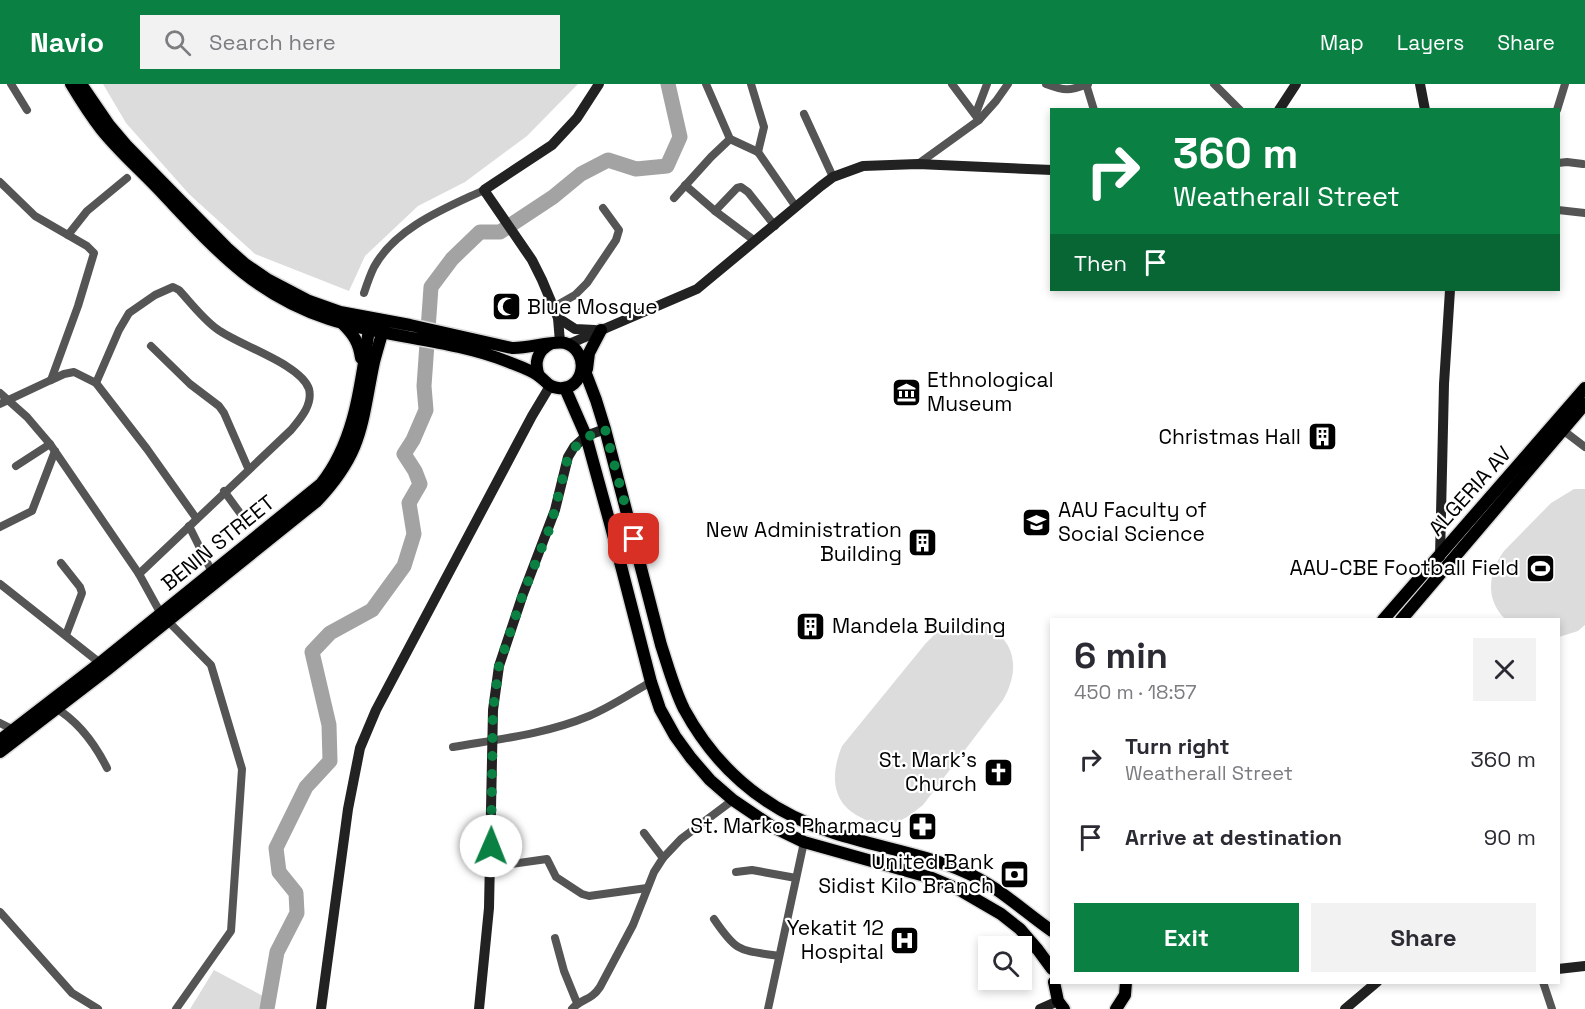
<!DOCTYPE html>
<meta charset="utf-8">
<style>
:root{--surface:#fff;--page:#f2f2f3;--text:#2b2b33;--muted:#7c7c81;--accent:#0b8043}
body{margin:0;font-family:"Space Grotesk",sans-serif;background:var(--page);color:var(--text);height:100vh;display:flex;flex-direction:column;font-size:22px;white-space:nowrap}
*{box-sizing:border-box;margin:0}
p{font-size:20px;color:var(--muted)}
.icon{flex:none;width:33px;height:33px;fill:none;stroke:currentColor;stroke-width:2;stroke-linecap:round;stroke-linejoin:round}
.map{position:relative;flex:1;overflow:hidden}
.sheet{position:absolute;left:1050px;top:534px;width:510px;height:366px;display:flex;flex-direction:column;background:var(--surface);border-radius:0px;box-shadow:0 3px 9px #0003}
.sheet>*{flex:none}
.hud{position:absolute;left:1050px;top:24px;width:510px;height:183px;border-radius:0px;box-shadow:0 3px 9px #0003;background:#0b8043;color:#fff;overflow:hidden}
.fabs{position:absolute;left:978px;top:852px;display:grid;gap:12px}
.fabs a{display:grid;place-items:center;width:54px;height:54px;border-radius:0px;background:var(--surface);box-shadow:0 3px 9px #0003;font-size:30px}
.pin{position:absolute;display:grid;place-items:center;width:51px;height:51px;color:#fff;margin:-26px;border-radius:12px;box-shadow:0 3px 9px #0006}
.me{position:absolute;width:66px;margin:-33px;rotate:1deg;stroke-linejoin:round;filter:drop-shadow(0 0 4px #0008)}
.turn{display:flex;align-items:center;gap:21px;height:126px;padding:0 24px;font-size:27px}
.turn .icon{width:78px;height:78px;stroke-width:2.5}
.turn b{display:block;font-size:42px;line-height:51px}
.then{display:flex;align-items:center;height:57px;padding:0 24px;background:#0003;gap:12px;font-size:22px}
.round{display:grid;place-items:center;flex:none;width:63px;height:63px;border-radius:0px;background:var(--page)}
.overview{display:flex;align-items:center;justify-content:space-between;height:102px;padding:0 24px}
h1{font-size:36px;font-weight:700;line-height:45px}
.action{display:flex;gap:12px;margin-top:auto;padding:12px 24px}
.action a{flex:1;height:69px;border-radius:0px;background:var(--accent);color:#fff;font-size:24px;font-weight:700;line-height:69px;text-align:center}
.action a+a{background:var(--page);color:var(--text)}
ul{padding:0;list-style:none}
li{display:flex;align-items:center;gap:18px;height:78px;padding:0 24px}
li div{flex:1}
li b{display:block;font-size:22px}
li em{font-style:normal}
header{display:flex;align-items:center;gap:36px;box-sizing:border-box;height:84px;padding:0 30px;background:var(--accent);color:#fff}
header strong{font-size:28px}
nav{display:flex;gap:33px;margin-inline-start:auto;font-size:21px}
.search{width:420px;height:54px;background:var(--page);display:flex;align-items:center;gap:15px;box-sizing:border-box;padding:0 21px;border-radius:0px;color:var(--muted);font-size:22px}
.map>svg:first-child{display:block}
.green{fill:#dcdcdc}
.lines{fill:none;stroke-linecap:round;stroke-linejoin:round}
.river{stroke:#a3a3a3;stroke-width:15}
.primary-casing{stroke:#dbdbdb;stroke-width:15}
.street{stroke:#555;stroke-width:8}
.secondary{stroke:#222;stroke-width:10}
.primary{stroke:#000;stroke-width:12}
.route{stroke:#0b8043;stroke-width:10;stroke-dasharray:0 18}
.labels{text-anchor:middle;stroke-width:4.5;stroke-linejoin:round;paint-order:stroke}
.poi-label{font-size:21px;fill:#000;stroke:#fff;text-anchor:end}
.street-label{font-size:21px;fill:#000;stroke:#fff}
</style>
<header>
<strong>Navio</strong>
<div class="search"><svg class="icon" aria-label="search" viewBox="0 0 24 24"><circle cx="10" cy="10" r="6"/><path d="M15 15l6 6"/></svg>Search here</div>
<nav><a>Map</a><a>Layers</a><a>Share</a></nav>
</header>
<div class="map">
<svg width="1585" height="925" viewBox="0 0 1585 925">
<rect width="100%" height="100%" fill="#fff"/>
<g class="green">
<polygon points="103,0 578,0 527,52 465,98 418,122 365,172 349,207 255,170 189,110 126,39"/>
<path d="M 1574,405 L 1585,405 L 1585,541 L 1578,547 L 1559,553 L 1558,536 L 1505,535 C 1485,515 1488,489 1504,467 L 1551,419 Z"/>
<path d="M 962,537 C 1009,541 1026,576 1003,616 L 923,721 C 913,729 900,740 887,740 C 878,741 867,737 860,733 C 830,718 831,689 842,662 L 926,559 L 941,544 Z"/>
<polygon points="214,886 265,913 262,925 190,925"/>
</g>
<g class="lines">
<polyline class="river" points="267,925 277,868 297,829 296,809 279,788 276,764 306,703 330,677 329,641 312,568 330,549 372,526 404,482 414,450 409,419 420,400 415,387 404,370 413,356 426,326 424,302 431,203 452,175 480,148 500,148 553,113 581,90 608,76 636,85 667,82 680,53 668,0"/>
<defs>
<g id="primary">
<path d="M 71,0 C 80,15 90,31 101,45 C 120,69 144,89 164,111 C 216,166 255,211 329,235 C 387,254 449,255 506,277 C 516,281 531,286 539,292 C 546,297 548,303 558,304 C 585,307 591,267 565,259 C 555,256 526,265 512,264 L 410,241 L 340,228 L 309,217 L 267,195 L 245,180 L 227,164 L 126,61 L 109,41 L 81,0"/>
<path d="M 343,240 C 354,251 359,259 361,274"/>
<path d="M 583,282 L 596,316 L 605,345 L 661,561 C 668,582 674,605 684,625 C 717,686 768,728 834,749 C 877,763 924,770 965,788 C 998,802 1023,827 1052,847"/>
<polyline points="587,285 589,269 601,246"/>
<path d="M 539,292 C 534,279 537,267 550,260"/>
<polyline points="565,304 586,352 611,443 651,598 660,625 675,652 691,674 710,696 733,716 773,743 804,758 932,794 958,805 1001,830 1020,845 1038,866 1052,885"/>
<polyline points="1383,536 1585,304"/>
<polyline points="1401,536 1585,320"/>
<path d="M 0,656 L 100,579 L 321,400 C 357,355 361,295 370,239"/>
<path d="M 0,668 L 108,585 L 317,417 C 364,367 361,340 374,278 C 377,266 381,254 384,242"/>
<polyline points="1054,898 1058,917 1064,925"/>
<polyline points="1116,925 1125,911 1126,898"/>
</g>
</defs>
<use href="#primary" class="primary-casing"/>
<g class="street">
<polyline points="11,0 27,26"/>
<polyline points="706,0 730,55 758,68 796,123"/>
<polyline points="751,0 764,43 758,68"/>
<polyline points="952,0 979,36"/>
<path d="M 1046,0 C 1065,7 1069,7 1088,0"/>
<polyline points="1086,0 1094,26"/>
<polyline points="1214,0 1240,26"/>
<polyline points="1557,26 1565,0"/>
<polyline points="976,29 987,0"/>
<polyline points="804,30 833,93"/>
<polyline points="1558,79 1567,78 1583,80"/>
<polyline points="918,80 979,36 996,17 1008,0"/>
<polyline points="0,98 35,132 87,162 94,169 78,222 51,296 0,320"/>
<polyline points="685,101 715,127"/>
<polyline points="674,114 711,73 730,55"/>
<polyline points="1558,126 1585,129"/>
<polyline points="68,151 87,127 127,94"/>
<polyline points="755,157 715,127 737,104 741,103 748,108 775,142"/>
<path d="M 364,209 C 367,200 370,191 374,183 C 396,143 446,124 484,106"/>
<polyline points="554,223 575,211 587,199 616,156 619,146 603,124"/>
<polyline points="151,262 190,300 219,322 224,329 248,384"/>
<polyline points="51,296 64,290 74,288 96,299 147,365 196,434"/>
<path d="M 96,299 L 119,246 L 129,229 L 155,211 L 173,203 L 179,206 C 191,219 203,235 217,245 C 238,261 301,280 309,305 C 313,321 300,335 291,346 L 139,490"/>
<polyline points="0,309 27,333 50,360 139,490 161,530 211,581 242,685 231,847 176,925"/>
<polyline points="1560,344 1585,363"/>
<polyline points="16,382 50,360"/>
<polyline points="224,407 240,429"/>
<polyline points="189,442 214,492"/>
<polyline points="0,443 32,427 55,367"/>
<polyline points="61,479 80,503 82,509 66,551"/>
<polyline points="0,500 100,579"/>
<path d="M 54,623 C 78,637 95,660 107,684"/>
<polyline points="0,639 16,647"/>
<path d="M 453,663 C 499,655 546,650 589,632 C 611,623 631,609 651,598"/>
<polyline points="644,749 663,774"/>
<polyline points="491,783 547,775 556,793 582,810 589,812 647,804"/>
<polyline points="736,788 752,786 796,794"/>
<polyline points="0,828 72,909 98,925"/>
<path d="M 714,835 C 737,869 739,866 779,872"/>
<polyline points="555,854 564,887 577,919"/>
<polyline points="1543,898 1552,925"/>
<path d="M 572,925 C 582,914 591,917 600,903 L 633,841 L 654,788 L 663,774 L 681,755 L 733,716"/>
<polyline points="768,925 804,758"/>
</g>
<g class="secondary">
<polyline points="1420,0 1425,26"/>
<polyline points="1279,26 1296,0"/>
<polyline points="558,234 575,245 595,246"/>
<polyline points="560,258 558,234 542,196 532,176 484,106 552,61 577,34 599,0"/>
<polyline points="569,260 697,205 821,102 833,93 863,82 918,80 1052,86"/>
<polyline points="1440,473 1444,300 1450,206"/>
<polyline points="1558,885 1585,882"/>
<polyline points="321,925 348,725 360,664 376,626 532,332 550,302"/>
<polyline points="479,925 489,824 493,626 499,582 523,510 555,426 568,373 574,363 586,352 605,345"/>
<polyline points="1040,925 1058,917"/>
<polyline points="1345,925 1377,898"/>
</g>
<use href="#primary" class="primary"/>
</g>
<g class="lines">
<path class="route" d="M 491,762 L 493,626 L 499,582 L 523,510 L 551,441 L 568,373 C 578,357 588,352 605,345 L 634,455"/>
</g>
<defs>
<symbol id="mosque-square" viewBox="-11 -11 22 22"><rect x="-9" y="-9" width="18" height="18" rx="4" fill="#000" stroke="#fff"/><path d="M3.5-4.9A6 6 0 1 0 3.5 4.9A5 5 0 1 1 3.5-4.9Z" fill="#fff"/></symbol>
<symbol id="museum-square" viewBox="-11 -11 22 22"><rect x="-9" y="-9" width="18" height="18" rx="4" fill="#000" stroke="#fff"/><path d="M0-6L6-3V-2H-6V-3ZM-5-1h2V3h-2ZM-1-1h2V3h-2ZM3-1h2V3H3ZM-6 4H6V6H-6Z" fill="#fff"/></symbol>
<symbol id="building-square" viewBox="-11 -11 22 22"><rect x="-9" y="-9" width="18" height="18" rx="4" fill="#000" stroke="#fff"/><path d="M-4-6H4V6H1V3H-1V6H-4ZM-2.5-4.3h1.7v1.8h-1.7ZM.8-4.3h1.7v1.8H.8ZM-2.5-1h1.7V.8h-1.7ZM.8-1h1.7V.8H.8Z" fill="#fff"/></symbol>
<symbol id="university-square" viewBox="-11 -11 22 22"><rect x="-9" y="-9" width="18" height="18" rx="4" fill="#000" stroke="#fff"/><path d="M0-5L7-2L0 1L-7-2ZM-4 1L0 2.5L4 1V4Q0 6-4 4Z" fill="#fff"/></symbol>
<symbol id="stadium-square" viewBox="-11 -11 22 22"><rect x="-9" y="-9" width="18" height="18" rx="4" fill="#000" stroke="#fff"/><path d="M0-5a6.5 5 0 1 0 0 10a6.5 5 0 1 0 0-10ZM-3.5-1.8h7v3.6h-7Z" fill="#fff"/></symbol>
<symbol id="church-square" viewBox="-11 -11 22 22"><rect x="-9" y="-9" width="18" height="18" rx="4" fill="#000" stroke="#fff"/><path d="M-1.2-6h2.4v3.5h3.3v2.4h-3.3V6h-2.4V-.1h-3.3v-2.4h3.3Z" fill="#fff"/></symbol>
<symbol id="pharmacy-square" viewBox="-11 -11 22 22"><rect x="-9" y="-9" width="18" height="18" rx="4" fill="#000" stroke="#fff"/><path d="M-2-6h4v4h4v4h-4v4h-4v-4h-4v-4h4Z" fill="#fff"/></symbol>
<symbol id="bank-square" viewBox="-11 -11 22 22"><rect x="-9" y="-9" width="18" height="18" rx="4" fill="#000" stroke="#fff"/><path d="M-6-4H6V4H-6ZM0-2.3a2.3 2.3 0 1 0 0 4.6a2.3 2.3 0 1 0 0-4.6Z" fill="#fff"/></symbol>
<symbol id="hospital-square" viewBox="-11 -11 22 22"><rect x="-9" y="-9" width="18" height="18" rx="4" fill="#000" stroke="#fff"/><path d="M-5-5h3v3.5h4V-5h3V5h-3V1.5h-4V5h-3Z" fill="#fff"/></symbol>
</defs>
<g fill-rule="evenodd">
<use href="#mosque-square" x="490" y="206" width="33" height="33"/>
<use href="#museum-square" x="890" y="292" width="33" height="33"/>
<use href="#building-square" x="1306" y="336" width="33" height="33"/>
<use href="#university-square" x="1020" y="422" width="33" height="33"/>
<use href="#building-square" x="906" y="442" width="33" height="33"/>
<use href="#stadium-square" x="1524" y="468" width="33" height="33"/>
<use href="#building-square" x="794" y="526" width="33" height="33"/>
<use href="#church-square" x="982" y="672" width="33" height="33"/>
<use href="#pharmacy-square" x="906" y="726" width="33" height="33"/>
<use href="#bank-square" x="998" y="774" width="33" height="33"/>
<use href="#hospital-square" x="888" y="840" width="33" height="33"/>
</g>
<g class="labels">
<g class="poi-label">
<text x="527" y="230" text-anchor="start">Blue Mosque</text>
<text x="927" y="303" text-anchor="start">Ethnological<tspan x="927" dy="24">Museum</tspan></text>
<text x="1301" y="360">Christmas Hall</text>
<text x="1058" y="433" text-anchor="start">AAU Faculty of<tspan x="1058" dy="24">Social Science</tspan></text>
<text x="902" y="453">New Administration<tspan x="902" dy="24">Building</tspan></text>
<text x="1519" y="491">AAU-CBE Football Field</text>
<text x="832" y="549" text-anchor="start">Mandela Building</text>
<text x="977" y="683">St. Mark's<tspan x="977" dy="24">Church</tspan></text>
<text x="902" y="749">St. Markos Pharmacy</text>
<text x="994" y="785">United Bank<tspan x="994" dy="24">Sidist Kilo Branch</tspan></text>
<text x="884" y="851">Yekatit 12<tspan x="884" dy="24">Hospital</tspan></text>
</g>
<g class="street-label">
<text transform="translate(1470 407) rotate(-48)" y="7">ALGERIA AV</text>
<text transform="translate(218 459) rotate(-39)" y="7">BENIN STREET</text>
</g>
</g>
</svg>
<div class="fabs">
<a><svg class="icon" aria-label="search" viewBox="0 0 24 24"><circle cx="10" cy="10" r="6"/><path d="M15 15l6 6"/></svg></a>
</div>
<div class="pin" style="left:634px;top:455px;background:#d93025"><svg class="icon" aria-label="arrive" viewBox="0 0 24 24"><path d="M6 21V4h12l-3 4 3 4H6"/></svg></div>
<svg class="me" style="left:491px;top:762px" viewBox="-20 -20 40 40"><circle r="19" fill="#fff"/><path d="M0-13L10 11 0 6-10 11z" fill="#0b8043"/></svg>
<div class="hud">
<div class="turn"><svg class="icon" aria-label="right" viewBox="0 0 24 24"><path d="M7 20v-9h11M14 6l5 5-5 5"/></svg><div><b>360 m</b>Weatherall Street</div></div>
<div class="then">Then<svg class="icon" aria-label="arrive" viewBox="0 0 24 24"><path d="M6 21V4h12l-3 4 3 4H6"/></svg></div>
</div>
<section class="sheet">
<div class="overview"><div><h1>6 min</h1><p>450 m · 18:57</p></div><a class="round"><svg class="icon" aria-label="close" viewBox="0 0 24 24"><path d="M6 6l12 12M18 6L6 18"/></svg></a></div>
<ul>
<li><svg class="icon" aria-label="right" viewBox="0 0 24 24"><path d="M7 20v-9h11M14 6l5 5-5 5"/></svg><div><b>Turn right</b><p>Weatherall Street</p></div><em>360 m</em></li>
<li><svg class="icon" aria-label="arrive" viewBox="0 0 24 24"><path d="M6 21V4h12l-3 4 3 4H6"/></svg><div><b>Arrive at destination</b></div><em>90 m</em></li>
</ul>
<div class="action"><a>Exit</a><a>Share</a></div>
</section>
</div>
